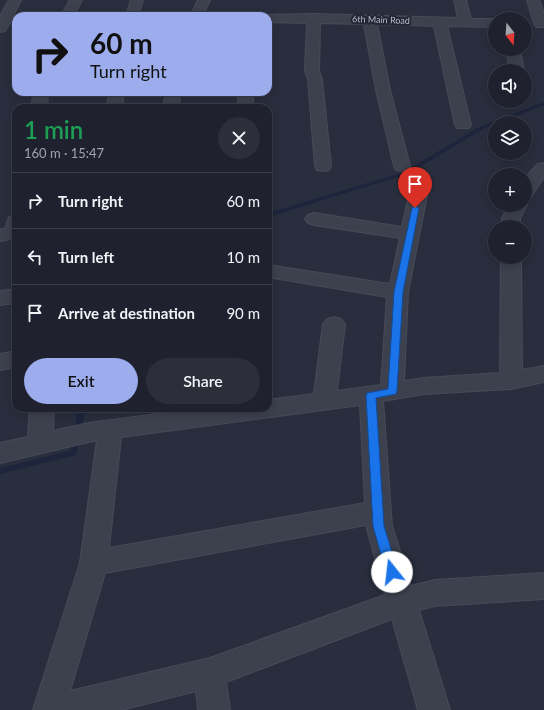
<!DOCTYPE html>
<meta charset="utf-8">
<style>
:root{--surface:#1f222e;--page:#2c2f3a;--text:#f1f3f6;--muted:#a1a4aa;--line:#3c3f4a;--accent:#9cacec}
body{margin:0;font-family:Lato,sans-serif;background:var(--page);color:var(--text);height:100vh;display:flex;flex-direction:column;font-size:15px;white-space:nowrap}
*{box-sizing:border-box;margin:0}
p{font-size:13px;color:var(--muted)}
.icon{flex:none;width:22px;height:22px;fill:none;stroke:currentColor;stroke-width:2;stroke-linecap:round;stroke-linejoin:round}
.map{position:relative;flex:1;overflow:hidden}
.sheet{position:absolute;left:12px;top:104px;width:260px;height:308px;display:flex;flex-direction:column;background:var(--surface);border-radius:12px;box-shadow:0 2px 10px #0003,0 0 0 1px var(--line)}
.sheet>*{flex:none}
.hud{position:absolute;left:12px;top:12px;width:260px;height:84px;border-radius:12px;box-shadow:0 2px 10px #0003,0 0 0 1px var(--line);background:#9cacec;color:#111;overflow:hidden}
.needle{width:26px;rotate:163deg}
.controls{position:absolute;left:488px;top:12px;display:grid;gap:8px}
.controls a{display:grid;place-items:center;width:44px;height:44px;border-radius:50%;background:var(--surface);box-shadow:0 2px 10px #0003,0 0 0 1px var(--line);font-size:20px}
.pin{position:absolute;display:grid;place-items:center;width:34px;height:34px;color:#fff;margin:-41px -17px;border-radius:50% 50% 50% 0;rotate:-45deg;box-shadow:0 0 4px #0007}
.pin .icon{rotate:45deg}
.me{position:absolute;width:44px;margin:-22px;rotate:344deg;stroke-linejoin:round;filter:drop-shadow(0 0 3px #0008)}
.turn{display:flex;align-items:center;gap:14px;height:84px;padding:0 12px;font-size:18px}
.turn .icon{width:52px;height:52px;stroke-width:2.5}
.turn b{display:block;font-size:28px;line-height:34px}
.round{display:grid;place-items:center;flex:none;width:42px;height:42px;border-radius:21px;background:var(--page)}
.head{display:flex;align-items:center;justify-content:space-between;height:68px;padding:0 12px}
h1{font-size:24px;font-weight:600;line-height:30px;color:#1e9e55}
.button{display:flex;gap:8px;margin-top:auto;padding:8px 12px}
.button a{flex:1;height:46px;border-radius:24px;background:var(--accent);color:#111;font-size:16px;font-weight:600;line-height:46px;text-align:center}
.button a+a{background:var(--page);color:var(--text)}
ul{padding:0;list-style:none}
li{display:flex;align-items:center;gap:12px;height:56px;padding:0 12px;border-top:1px solid var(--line)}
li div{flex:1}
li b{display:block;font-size:15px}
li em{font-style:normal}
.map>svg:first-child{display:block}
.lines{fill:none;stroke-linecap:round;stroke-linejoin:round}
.stream{fill:#1d243b;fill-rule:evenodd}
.street-casing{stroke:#474a58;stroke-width:2}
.street{fill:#3d414e;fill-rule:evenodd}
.route{fill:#1a73e8;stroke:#114b97}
.labels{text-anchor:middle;stroke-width:4;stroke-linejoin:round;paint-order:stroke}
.far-street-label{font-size:9px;fill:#babdc9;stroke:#222634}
</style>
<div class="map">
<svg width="544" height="710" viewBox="0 0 544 710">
<rect width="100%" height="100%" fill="#292e3e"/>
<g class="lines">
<g class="stream">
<polygon points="544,102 544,105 498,123 495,123 495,124 483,129 408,174 268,217 268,213 404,172 479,127"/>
<polygon points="78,408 86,408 76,455 0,474 0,468 70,451"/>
</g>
<defs>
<g id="street">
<polygon points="9,0 21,0 7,28 5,31 0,32 0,16"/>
<polygon points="70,0 82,0 73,16 61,16"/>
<polygon points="131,0 143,0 138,16 126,16"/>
<polygon points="198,0 210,0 203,16 191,16"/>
<polygon points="454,0 466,0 471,19 495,19 495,27 447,26 471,125 469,128 457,128 455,125 434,26 377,24 390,90 410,166 408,170 402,171 396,170 394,166 376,90 364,24 320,23 319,71 322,79 331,166 329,170 323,171 317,170 315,166 308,79 305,71 307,23 268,22 268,16 263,15 314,14 458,18"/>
<polygon points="527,0 539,0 544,14 544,27 536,27 534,24"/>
<polygon points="506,49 520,49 524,71 510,71"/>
<polygon points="34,92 48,92 47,108 31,108"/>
<polygon points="110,92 124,92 122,108 106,108"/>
<polygon points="167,92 181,92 178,108 162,108"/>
<polygon points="239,92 253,92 253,108 237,108"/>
<polygon points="544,163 544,177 531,197 525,198 525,178 538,164"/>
<path d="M 418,190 L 424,191 L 427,195 L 408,292 L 404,381 L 424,378 L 500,373 L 501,257 L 521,257 L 522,370 L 544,366 L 544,382 L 511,389 L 424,394 L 383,401 L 392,526 L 411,586 L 435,580 L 544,573 L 544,599 L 435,606 L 419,610 L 450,710 L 418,710 L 392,619 L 226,682 L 230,710 L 198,710 L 196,691 L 121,710 L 33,710 L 80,563 L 97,440 L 0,463 L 0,443 L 28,437 L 30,408 L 54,408 L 53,431 L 89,423 L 203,408 L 268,408 L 268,400 L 314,394 L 323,324 L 327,319 L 334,317 L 341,319 L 345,324 L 337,391 L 381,385 L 387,297 L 268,277 L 268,265 L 390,284 L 400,238 L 314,225 L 308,223 L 305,219 L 308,215 L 314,213 L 402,227 L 409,195 L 412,191 ZM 360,405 L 365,503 L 109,548 L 121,437 ZM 366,525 L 385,595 L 210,658 L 70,691 L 105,573 Z"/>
<polygon points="525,202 527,205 520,218 520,227 502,227 502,218 509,205 525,205"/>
<polygon points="16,215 16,238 0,241 0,229 5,229 9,217"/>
<polygon points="16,289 16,303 0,305 0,291"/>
<polygon points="16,351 16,367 0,370 0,354"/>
</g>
</defs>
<use href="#street" class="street-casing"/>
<use href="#street" class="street"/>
</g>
<polygon class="route" points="415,206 419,208 403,292 397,391 396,394 376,398 384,526 398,572 396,575 392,577 388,575 386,572 373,526 366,396 367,393 388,389 394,292 412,208"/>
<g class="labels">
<g class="far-street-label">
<text transform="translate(381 20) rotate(2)" y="3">6th Main Road</text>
</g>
</g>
</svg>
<div class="controls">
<a><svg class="needle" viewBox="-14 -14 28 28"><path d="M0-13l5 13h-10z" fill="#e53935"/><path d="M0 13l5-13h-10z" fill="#a1a4aa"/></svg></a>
<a><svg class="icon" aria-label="sound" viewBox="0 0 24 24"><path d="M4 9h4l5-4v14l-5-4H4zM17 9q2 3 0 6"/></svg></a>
<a><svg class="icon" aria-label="layers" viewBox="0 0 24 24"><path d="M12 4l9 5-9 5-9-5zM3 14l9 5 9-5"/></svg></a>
<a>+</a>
<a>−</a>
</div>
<div class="pin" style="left:415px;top:208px;background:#d93025"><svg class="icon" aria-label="arrive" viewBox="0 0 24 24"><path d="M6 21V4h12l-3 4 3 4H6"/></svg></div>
<svg class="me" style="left:392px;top:572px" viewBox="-20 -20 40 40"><circle r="19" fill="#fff"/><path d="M0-13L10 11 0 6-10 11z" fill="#1a73e8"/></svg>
<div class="hud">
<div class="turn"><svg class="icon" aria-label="right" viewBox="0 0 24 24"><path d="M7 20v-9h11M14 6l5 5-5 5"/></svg><div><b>60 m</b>Turn right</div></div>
</div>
<section class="sheet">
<div class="head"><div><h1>1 min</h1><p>160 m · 15:47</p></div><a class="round"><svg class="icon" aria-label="close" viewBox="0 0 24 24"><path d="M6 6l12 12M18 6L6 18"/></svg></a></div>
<ul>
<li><svg class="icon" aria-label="right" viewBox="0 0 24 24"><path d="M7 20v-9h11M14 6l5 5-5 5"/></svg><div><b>Turn right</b></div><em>60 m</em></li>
<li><svg class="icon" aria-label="left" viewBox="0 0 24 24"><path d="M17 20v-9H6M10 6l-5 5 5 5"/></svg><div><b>Turn left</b></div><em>10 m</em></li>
<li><svg class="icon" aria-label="arrive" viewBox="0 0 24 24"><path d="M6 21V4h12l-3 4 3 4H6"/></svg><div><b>Arrive at destination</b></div><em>90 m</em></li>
</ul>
<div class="button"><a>Exit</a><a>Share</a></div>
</section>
</div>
